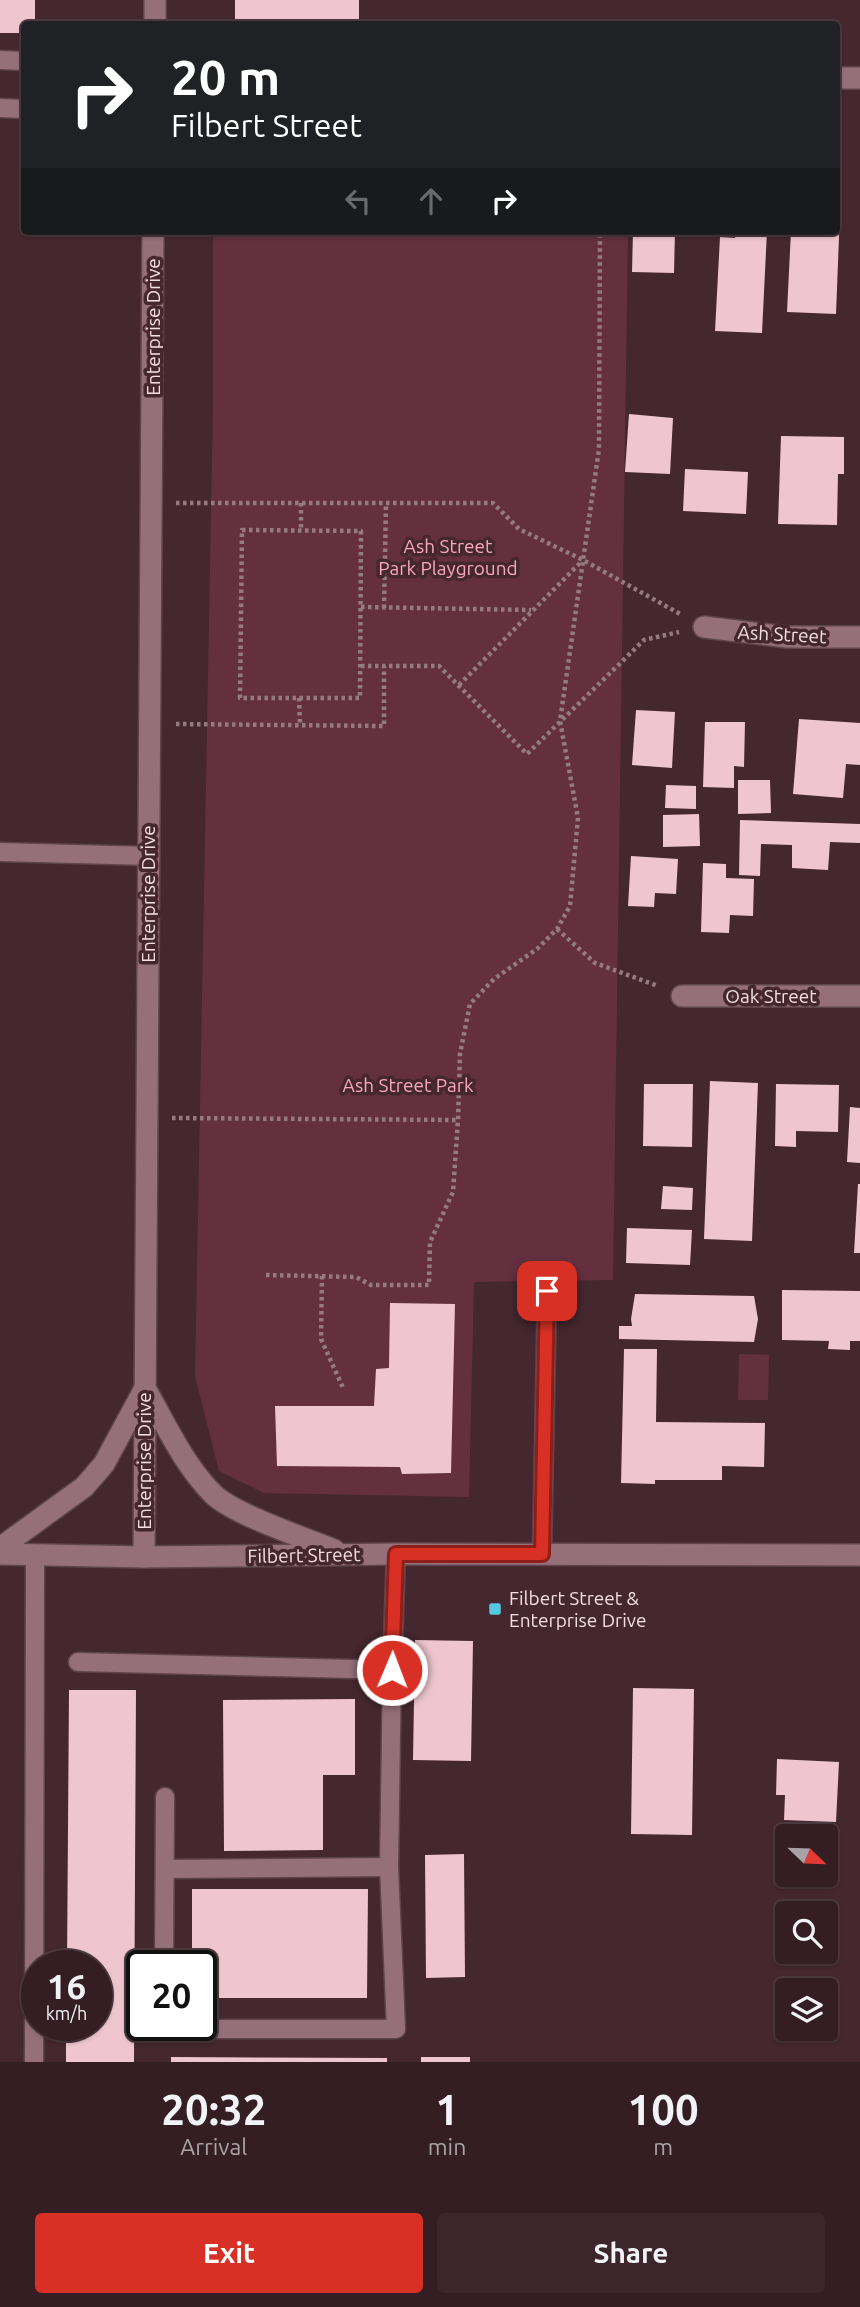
<!DOCTYPE html>
<style>
:root{--surface:#341d23;--page:#3c262b;--text:#f1f3f6;--muted:#a9a2a6;--line:#4e3b41;--accent:#d93025}
body{margin:0;font-family:Ubuntu,sans-serif;background:var(--page);color:var(--text);height:100vh;display:flex;flex-direction:column;font-size:26px;white-space:nowrap}
*{box-sizing:border-box;margin:0}
p{font-size:23px;color:var(--muted)}
.icon{flex:none;width:38px;height:38px;fill:none;stroke:currentColor;stroke-width:2;stroke-linecap:round;stroke-linejoin:round}
.map{position:relative;height:2062px;overflow:hidden}
.details{display:flex;flex-direction:column;background:var(--surface);flex:1}
.details>*{flex:none}
.top-card{position:absolute;left:21px;top:21px;width:819px;height:214px;border-radius:7px;box-shadow:0 2px 5px #0004,0 0 0 2px var(--line);background:#202124;color:#fff;overflow:hidden}
.needle{width:46px;rotate:113deg}
.tools{position:absolute;left:775px;top:1824px;display:grid;gap:14px}
.tools a{display:grid;place-items:center;width:63px;height:63px;border-radius:7px;background:var(--surface);box-shadow:0 2px 5px #0004,0 0 0 2px var(--line);font-size:35px}
.speed{position:absolute;left:21px;top:1950px;display:flex;gap:14px;font-size:35px;font-weight:700;text-align:center}
.speed>*{display:grid;place-content:center;width:91px;height:91px;border-radius:50%;background:var(--surface);box-shadow:0 2px 5px #0004,0 0 0 2px var(--line);line-height:1}
.speed small{font-size:18px;font-weight:400}
.speed .limit{border:4px solid #111;border-radius:10px;background:#fff;color:#111}
.pin{position:absolute;display:grid;place-items:center;width:60px;height:60px;color:#fff;margin:-30px;border-radius:14px;box-shadow:0 4px 10px #0006}
.me{position:absolute;width:77px;margin:-38px;rotate:1deg;stroke-linejoin:round;filter:drop-shadow(0 0 5px #0008)}
.turn{display:flex;align-items:center;gap:24px;height:147px;padding:0 35px;font-size:32px}
.turn .icon{width:91px;height:91px;stroke-width:2.5}
.turn b{display:block;font-size:49px;line-height:60px}
.lanes{display:flex;align-items:center;height:66px;padding:0 35px;background:#0003;justify-content:center;gap:35px;direction:ltr}
.lanes .off{opacity:.35}
.eta{display:flex;justify-content:space-evenly;align-items:center;height:119px;text-align:center}
.eta b{font-size:42px;font-weight:600;line-height:49px}
.button{display:flex;gap:14px;margin-top:auto;padding:14px 35px}
.button a{flex:1;height:80px;border-radius:7px;background:var(--accent);color:#fff;font-size:28px;font-weight:600;line-height:80px;text-align:center}
.button a+a{background:var(--page);color:var(--text)}
.map>svg:first-child{display:block}
.green{fill:#643040}
.building{fill:#efc6d0}
.lines{fill:none;stroke-linecap:round;stroke-linejoin:round}
.lane-casing{stroke:#5e444c;stroke-width:21}
.street-casing{stroke:#5e444c;stroke-width:24}
.secondary-casing{stroke:#5e444c;stroke-width:24}
.path{stroke:#947a81;stroke-width:4.5;stroke-dasharray:3.5 3.5;stroke-linecap:butt}
.lane{stroke:#95707a;stroke-width:18}
.street{stroke:#95707a;stroke-width:21}
.secondary{stroke:#95707a;stroke-width:21}
.route-casing{stroke:#8d1f18;stroke-width:18}
.route{stroke:#d93025;stroke-width:12}
.poi-dot{fill:#55cadf;stroke:#45272f;stroke-width:2.5}
.labels{text-anchor:middle;stroke-width:7;stroke-linejoin:round;paint-order:stroke}
.street-label{font-size:19px;fill:#f3dee3;stroke:#45272f}
.park-label{font-size:19px;fill:#fba7be;stroke:#45272f}
.poi-label{font-size:19px;fill:#f3dee3;stroke:#45272f;text-anchor:start}
</style>
<div class="map">
<svg width="860" height="2062" viewBox="0 0 860 2062">
<rect width="100%" height="100%" fill="#45272f"/>
<g class="green">
<polygon points="213,231 628,231 613,1280 474,1282 469,1497 264,1493 219,1471 195,1376 213,406"/>
<polygon points="739,1354 769,1355 768,1400 738,1400"/>
</g>
<g class="building">
<polygon points="0,0 35,0 35,24 24,24 24,33 0,33"/>
<polygon points="235,0 359,0 359,22 235,23"/>
<polygon points="836,160 842,160 836,314 787,312 791,231 836,231"/>
<polygon points="633,231 675,231 674,273 632,272"/>
<polygon points="736,231 767,231 762,333 715,331 720,237 735,238"/>
<polygon points="629,414 673,418 670,474 625,472"/>
<polygon points="781,436 844,437 844,474 838,474 837,525 778,524"/>
<polygon points="685,469 748,472 746,514 683,511"/>
<polygon points="636,710 675,712 672,768 632,765"/>
<polygon points="799,719 860,723 860,765 846,764 843,798 793,794"/>
<polygon points="705,722 745,722 744,767 734,766 734,788 703,787"/>
<polygon points="738,780 770,780 771,813 738,814"/>
<polygon points="666,785 696,786 696,809 665,808"/>
<polygon points="699,814 700,846 663,847 663,815"/>
<polygon points="740,820 860,824 860,843 830,842 828,870 792,868 792,845 761,844 760,876 739,875"/>
<polygon points="631,856 678,859 676,894 655,893 654,907 628,906"/>
<polygon points="703,863 726,864 726,878 754,879 753,916 730,915 729,933 701,932"/>
<polygon points="710,1081 758,1083 752,1241 704,1239"/>
<polygon points="644,1084 693,1084 692,1147 643,1146"/>
<polygon points="776,1084 839,1085 838,1132 796,1131 796,1147 775,1146"/>
<polygon points="850,1107 860,1108 860,1163 847,1162"/>
<polygon points="858,1184 860,1184 860,1253 854,1253"/>
<polygon points="663,1186 693,1188 692,1210 661,1209"/>
<polygon points="627,1228 692,1230 690,1265 626,1263"/>
<polygon points="782,1290 860,1291 860,1341 850,1341 850,1350 828,1349 829,1341 782,1340"/>
<polygon points="635,1294 754,1296 758,1319 754,1342 619,1339 619,1326 632,1326 631,1319"/>
<polygon points="390,1303 455,1304 451,1473 402,1474 400,1467 277,1466 275,1406 374,1406 376,1369 389,1368"/>
<polygon points="624,1349 657,1349 656,1422 765,1423 764,1467 722,1466 722,1480 655,1480 655,1484 621,1483"/>
<polygon points="415,1640 473,1641 471,1761 413,1760"/>
<polygon points="633,1688 694,1689 692,1835 631,1834"/>
<polygon points="69,1690 136,1690 134,2062 66,2062 66,2025 96,2025 96,1965 67,1965"/>
<polygon points="355,1699 355,1775 323,1775 323,1850 224,1851 223,1700"/>
<polygon points="777,1759 839,1762 836,1822 784,1820 785,1795 776,1795"/>
<polygon points="464,1854 465,1977 426,1978 425,1855"/>
<polygon points="192,1889 368,1889 367,1998 201,1998 201,1965 192,1965"/>
<polygon points="171,2057 387,2058 387,2062 171,2062"/>
<rect x="421" y="2057" width="49" height="5"/>
</g>
<g class="lines">
<defs>
<g id="lane">
<polyline points="0,60 24,61"/>
<polyline points="0,108 24,109"/>
<polyline points="0,852 149,856"/>
<polyline points="542,1554 547,1291"/>
<polyline points="78,1662 392,1670 389,1867 396,2029 164,2029 164,2025"/>
<polyline points="392,1670 396,1554"/>
<polyline points="165,1869 389,1867"/>
<polyline points="164,1965 165,1797"/>
<polyline points="34,2062 35,1554"/>
</g>
<g id="street">
<polyline points="836,78 860,78"/>
<polyline points="704,627 787,637 860,637"/>
<polyline points="682,996 860,996"/>
</g>
<g id="secondary">
<polyline points="155,24 155,0"/>
<path d="M 146,1390 C 166,1425 184,1465 213,1494 C 233,1514 305,1538 334,1550"/>
<polyline points="0,1548 84,1487 104,1464 144,1390"/>
<polyline points="0,1554 144,1557 396,1554 860,1555"/>
<polyline points="144,1557 153,231"/>
</g>
</defs>
<use href="#lane" class="lane-casing"/>
<use href="#street" class="street-casing"/>
<use href="#secondary" class="secondary-casing"/>
<g class="path">
<polyline points="176,503 493,503 519,529 583,560 682,615"/>
<polyline points="301,503 301,530"/>
<polygon points="242,530 361,531 360,698 240,698"/>
<polyline points="361,607 531,610"/>
<polyline points="384,608 386,503"/>
<polyline points="361,666 439,666 527,754 644,640 679,632"/>
<polyline points="459,685 581,562"/>
<polyline points="299,698 300,725"/>
<polyline points="176,724 384,726 384,666"/>
<polyline points="557,929 595,963 658,986"/>
<polyline points="172,1118 458,1120"/>
<polyline points="266,1275 356,1277 371,1285 429,1285 430,1242 453,1192 458,1120 460,1054 470,1004 494,979 537,949 557,929 570,906 578,818 560,721 599,449 600,231"/>
<polyline points="322,1276 321,1339 344,1390"/>
</g>
<use href="#lane" class="lane"/>
<use href="#street" class="street"/>
<use href="#secondary" class="secondary"/>
</g>
<g class="lines">
<defs>
<polyline id="route" points="392,1670 396,1554 542,1554 547,1291"/>
</defs>
<use href="#route" class="route-casing"/>
<use href="#route" class="route"/>
</g>
<rect class="poi-dot" x="488" y="1602" width="14" height="14" rx="3.5"/>
<g class="labels">
<g class="street-label">
<text transform="translate(153 327) rotate(-90)" y="7">Enterprise Drive</text>
<text transform="translate(782 634) rotate(3)" y="7">Ash Street</text>
<text transform="translate(148 894) rotate(-90)" y="7">Enterprise Drive</text>
<text x="771" y="1003">Oak Street</text>
<text transform="translate(144 1461) rotate(-90)" y="7">Enterprise Drive</text>
<text transform="translate(304 1555) rotate(-1)" y="7">Filbert Street</text>
</g>
<g class="park-label">
<text x="448" y="553">Ash Street<tspan x="448" dy="22">Park Playground</tspan></text>
<text x="408" y="1092">Ash Street Park</text>
</g>
<g class="poi-label">
<text x="509" y="1605">Filbert Street &amp;<tspan x="509" dy="22">Enterprise Drive</tspan></text>
</g>
</g>
</svg>
<div class="tools">
<a><svg class="needle" viewBox="-14 -14 28 28"><path d="M0-13l5 13h-10z" fill="#e53935"/><path d="M0 13l5-13h-10z" fill="#a9a2a6"/></svg></a>
<a><svg class="icon" aria-label="search" viewBox="0 0 24 24"><circle cx="10" cy="10" r="6"/><path d="M15 15l6 6"/></svg></a>
<a><svg class="icon" aria-label="layers" viewBox="0 0 24 24"><path d="M12 4l9 5-9 5-9-5zM3 14l9 5 9-5"/></svg></a>
</div>
<div class="speed"><div>16<small>km/h</small></div><div class="limit">20</div></div>
<div class="pin" style="left:547px;top:1291px;background:#d93025"><svg class="icon" aria-label="arrive" viewBox="0 0 24 24"><path d="M6 21V4h12l-3 4 3 4H6"/></svg></div>
<svg class="me" style="left:392px;top:1670px" viewBox="-20 -20 40 40"><circle r="17" fill="#d93025" stroke="#fff" stroke-width="3"/><path d="M0-11L8 9 0 5-8 9z" fill="#fff"/></svg>
<div class="top-card">
<div class="turn"><svg class="icon" aria-label="right" viewBox="0 0 24 24"><path d="M7 20v-9h11M14 6l5 5-5 5"/></svg><div><b>20 m</b>Filbert Street</div></div>
<div class="lanes"><svg class="icon off" aria-label="left" viewBox="0 0 24 24"><path d="M17 20v-9H6M10 6l-5 5 5 5"/></svg><svg class="icon off" aria-label="ahead" viewBox="0 0 24 24"><path d="M12 20V5M6 11l6-6 6 6"/></svg><svg class="icon" aria-label="right" viewBox="0 0 24 24"><path d="M7 20v-9h11M14 6l5 5-5 5"/></svg></div>
</div>
</div>
<section class="details">
<div class="eta">
<div><b>20:32</b><p>Arrival</p></div>
<div><b>1</b><p>min</p></div>
<div><b>100</b><p>m</p></div>
</div>
<div class="button"><a>Exit</a><a>Share</a></div>
</section>
